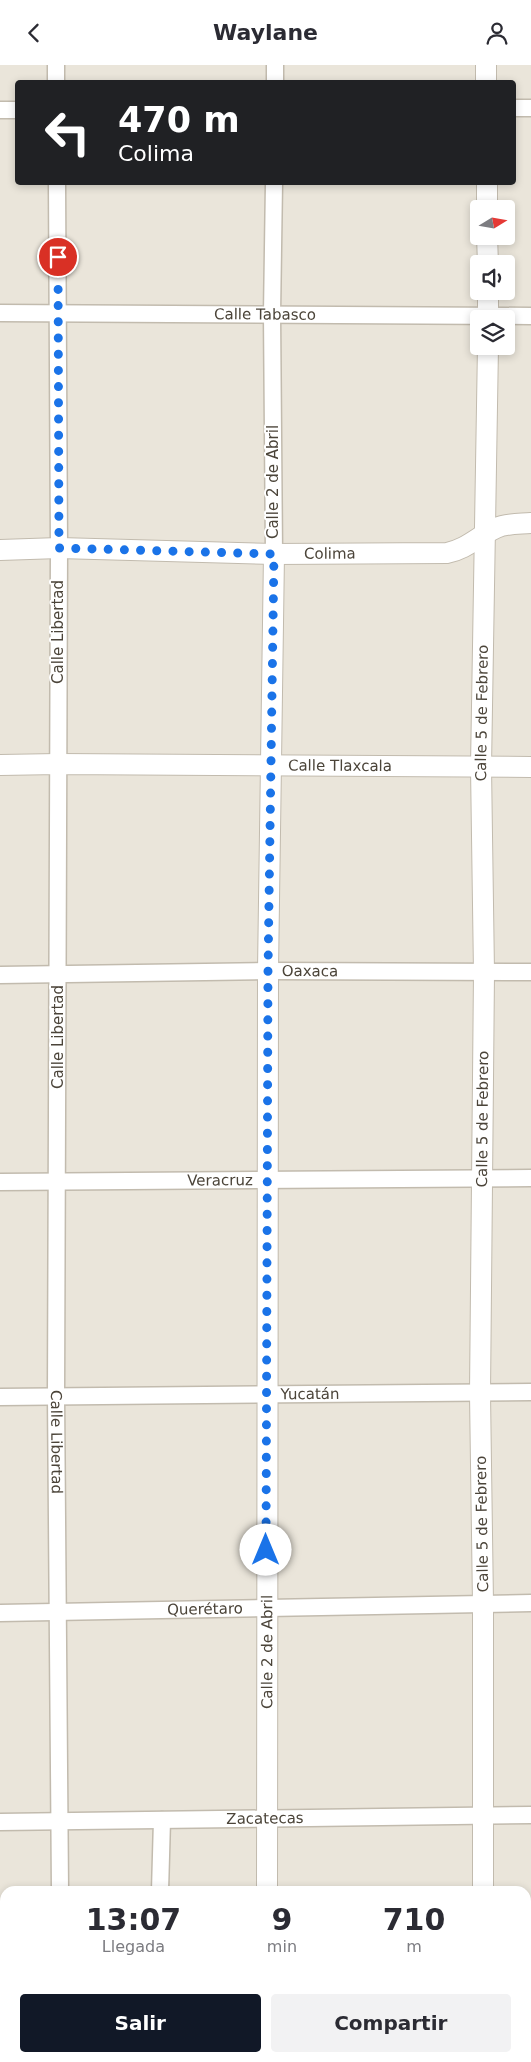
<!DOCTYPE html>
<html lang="es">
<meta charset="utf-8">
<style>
:root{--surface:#fff;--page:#f2f2f3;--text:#2b2b33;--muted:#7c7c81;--accent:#111827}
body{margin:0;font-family:"DejaVu Sans",sans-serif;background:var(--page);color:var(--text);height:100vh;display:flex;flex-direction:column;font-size:19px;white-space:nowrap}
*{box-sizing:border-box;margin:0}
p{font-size:16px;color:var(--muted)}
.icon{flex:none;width:28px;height:28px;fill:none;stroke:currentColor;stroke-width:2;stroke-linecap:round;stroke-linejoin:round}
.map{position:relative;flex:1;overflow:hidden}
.sheet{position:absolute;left:0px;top:1821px;width:531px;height:176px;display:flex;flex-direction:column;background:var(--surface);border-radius:15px 15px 0 0;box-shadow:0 2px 8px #0003}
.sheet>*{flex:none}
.hud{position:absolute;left:15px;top:15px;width:501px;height:105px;border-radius:5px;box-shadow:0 2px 8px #0003;background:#202124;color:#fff;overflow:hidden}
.needle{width:32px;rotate:79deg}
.buttons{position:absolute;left:470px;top:135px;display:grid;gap:10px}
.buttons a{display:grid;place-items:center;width:45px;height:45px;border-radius:5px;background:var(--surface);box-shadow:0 2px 8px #0003;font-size:25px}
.pin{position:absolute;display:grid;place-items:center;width:42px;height:42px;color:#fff;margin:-21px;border:2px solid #fff;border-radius:50%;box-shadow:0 1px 5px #0007}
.me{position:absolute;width:55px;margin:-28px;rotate:0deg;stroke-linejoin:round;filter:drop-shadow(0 0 4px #0008)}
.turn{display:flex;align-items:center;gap:18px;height:105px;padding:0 20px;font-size:22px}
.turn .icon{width:65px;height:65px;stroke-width:2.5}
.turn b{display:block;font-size:35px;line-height:42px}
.eta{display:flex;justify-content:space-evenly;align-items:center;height:85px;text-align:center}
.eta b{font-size:30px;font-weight:700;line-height:35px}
.cta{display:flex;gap:10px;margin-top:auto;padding:10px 20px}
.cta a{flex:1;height:58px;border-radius:5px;background:var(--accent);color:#fff;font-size:20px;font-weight:700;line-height:58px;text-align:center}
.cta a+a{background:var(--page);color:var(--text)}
header{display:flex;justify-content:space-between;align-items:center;height:65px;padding:0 20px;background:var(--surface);font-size:22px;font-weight:700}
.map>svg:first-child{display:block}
.residential{fill:#eae5da;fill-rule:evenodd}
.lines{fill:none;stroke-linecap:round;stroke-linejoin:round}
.service-casing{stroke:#c2bbae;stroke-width:10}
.minor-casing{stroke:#c2bbae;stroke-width:19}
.tertiary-casing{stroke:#c2bbae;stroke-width:22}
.path{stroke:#c4b79f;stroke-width:2.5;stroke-dasharray:2.5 2.5;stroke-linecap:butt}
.service{stroke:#fff;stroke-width:8}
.minor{stroke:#fff;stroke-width:16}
.tertiary{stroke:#fff;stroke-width:20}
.wall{fill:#bab2a6}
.building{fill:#d8cfc1;stroke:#979187}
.route{stroke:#1a73e8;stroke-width:9;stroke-dasharray:0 16.2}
.labels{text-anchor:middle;stroke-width:4;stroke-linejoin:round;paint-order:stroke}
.street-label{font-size:15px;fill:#4b4439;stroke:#fff}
</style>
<header><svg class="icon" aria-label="back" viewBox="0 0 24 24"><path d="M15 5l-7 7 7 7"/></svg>Waylane<svg class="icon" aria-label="person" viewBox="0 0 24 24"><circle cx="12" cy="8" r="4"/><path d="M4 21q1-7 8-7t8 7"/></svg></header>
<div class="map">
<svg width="531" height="1997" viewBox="0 0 531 1997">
<rect width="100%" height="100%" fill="#f6f3ec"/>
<path class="residential" d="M 0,0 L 531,0 L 531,1997 L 0,1997 ZM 18,18 L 514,18 L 514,118 L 18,118 ZM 479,144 L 506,144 L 506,171 L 479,171 ZM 479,199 L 506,199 L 506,226 L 479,226 ZM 479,254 L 506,254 L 506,281 L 479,281 ZM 5,1826 L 526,1826 L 526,1992 L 5,1992 Z"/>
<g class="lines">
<defs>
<polyline id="service" points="38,1997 41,1992"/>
<g id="minor">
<polyline points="56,0 56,18"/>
<polyline points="275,0 275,18"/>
<polyline points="514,43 531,43"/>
<polyline points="0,45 18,45"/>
<path id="s1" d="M 57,118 L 59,483 L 56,1331 L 60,1826"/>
<path id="s2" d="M 0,248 L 531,251"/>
<polyline points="274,489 272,249 274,118"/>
<path id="s3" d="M 0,910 L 268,906 L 531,907"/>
<path id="s4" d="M 0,1117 L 531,1113"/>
<path id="s5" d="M 0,1332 L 531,1327"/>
<path id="s6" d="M 0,1548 L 531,1538"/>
<path id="s7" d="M 0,1757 L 531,1750"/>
<polyline points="160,1826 162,1755"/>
<polyline points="526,1964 531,1965"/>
<polyline points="0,1967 5,1966"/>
<polyline points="58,1992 58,1997"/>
</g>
<g id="tertiary">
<polyline points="486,0 486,18"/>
<polyline points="487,118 487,144"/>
<polyline points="487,171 488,199"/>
<polyline points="488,226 488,254"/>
<path id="s8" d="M 0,485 L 59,483 L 274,489 L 447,488 C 467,484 478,471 496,463 C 507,458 519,459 531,458"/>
<path id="s9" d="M 0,700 L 58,699 L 531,702"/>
<path id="s10" d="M 267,1826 L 268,906 L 274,489"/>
<path id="s11" d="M 483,1826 L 483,1539 L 480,1329 L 484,908 L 481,702 L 488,281"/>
<polyline points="267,1997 267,1992"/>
<polyline points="483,1997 483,1992"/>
</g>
</defs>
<use href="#service" class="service-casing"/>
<use href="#minor" class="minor-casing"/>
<use href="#tertiary" class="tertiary-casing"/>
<polyline class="path" points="9,1997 28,1992"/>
<use href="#service" class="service"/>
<use href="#minor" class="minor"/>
<use href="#tertiary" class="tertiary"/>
</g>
<g class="wall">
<rect x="68" y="1992" width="177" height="5"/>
<polygon points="292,1992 367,1992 366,1997 292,1997"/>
<polygon points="377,1992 402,1992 402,1997 374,1997"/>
</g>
<g class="building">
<rect x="72" y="1992" width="173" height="5"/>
<polygon points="299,1992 367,1992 366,1997 299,1997"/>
<rect x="380" y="1992" width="22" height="5"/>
</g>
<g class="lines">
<polyline class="route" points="58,192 59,483 274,489 268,906 266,1485"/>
</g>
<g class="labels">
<g class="street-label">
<text dy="5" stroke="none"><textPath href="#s2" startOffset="265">Calle Tabasco</textPath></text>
<text transform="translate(273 417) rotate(-90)" y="5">Calle 2 de Abril</text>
<text dy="5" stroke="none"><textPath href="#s8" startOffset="330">Colima</textPath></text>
<text transform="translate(58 567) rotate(-90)" y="5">Calle Libertad</text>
<text dy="5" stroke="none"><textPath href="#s11" startOffset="1178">Calle 5 de Febrero</textPath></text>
<text dy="5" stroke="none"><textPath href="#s9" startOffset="340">Calle Tlaxcala</textPath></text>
<text dy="5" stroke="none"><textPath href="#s3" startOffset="310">Oaxaca</textPath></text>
<text transform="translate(58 972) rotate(-90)" y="5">Calle Libertad</text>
<text dy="5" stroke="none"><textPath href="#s11" startOffset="772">Calle 5 de Febrero</textPath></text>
<text dy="5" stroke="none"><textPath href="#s4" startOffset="220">Veracruz</textPath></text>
<text dy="5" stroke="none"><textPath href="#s5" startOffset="310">Yucatán</textPath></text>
<text dy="5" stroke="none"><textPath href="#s1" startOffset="1259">Calle Libertad</textPath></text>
<text transform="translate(482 1459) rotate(-91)" y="5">Calle 5 de Febrero</text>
<text dy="5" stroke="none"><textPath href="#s6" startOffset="205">Querétaro</textPath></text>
<text dy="5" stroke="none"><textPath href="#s10" startOffset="239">Calle 2 de Abril</textPath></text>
<text dy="5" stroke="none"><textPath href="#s7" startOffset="265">Zacatecas</textPath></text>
</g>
</g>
</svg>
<div class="buttons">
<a><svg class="needle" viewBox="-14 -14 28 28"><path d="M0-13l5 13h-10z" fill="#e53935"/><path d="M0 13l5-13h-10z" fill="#7c7c81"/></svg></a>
<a><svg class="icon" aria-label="sound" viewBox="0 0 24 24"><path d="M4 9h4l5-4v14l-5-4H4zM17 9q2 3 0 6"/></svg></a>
<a><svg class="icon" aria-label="layers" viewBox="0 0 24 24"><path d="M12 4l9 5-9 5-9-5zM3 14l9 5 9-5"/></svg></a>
</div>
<div class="pin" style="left:58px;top:192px;background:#d93025"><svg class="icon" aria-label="arrive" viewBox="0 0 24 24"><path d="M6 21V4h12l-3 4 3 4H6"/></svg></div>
<svg class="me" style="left:266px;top:1485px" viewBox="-20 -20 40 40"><circle r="19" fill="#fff"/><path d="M0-13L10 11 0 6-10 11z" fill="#1a73e8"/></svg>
<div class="hud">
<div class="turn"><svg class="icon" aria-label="left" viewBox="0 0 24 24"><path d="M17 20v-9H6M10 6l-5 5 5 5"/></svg><div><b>470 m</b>Colima</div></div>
</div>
<section class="sheet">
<div class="eta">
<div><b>13:07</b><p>Llegada</p></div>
<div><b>9</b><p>min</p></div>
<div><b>710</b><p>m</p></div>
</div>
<div class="cta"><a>Salir</a><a>Compartir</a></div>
</section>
</div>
